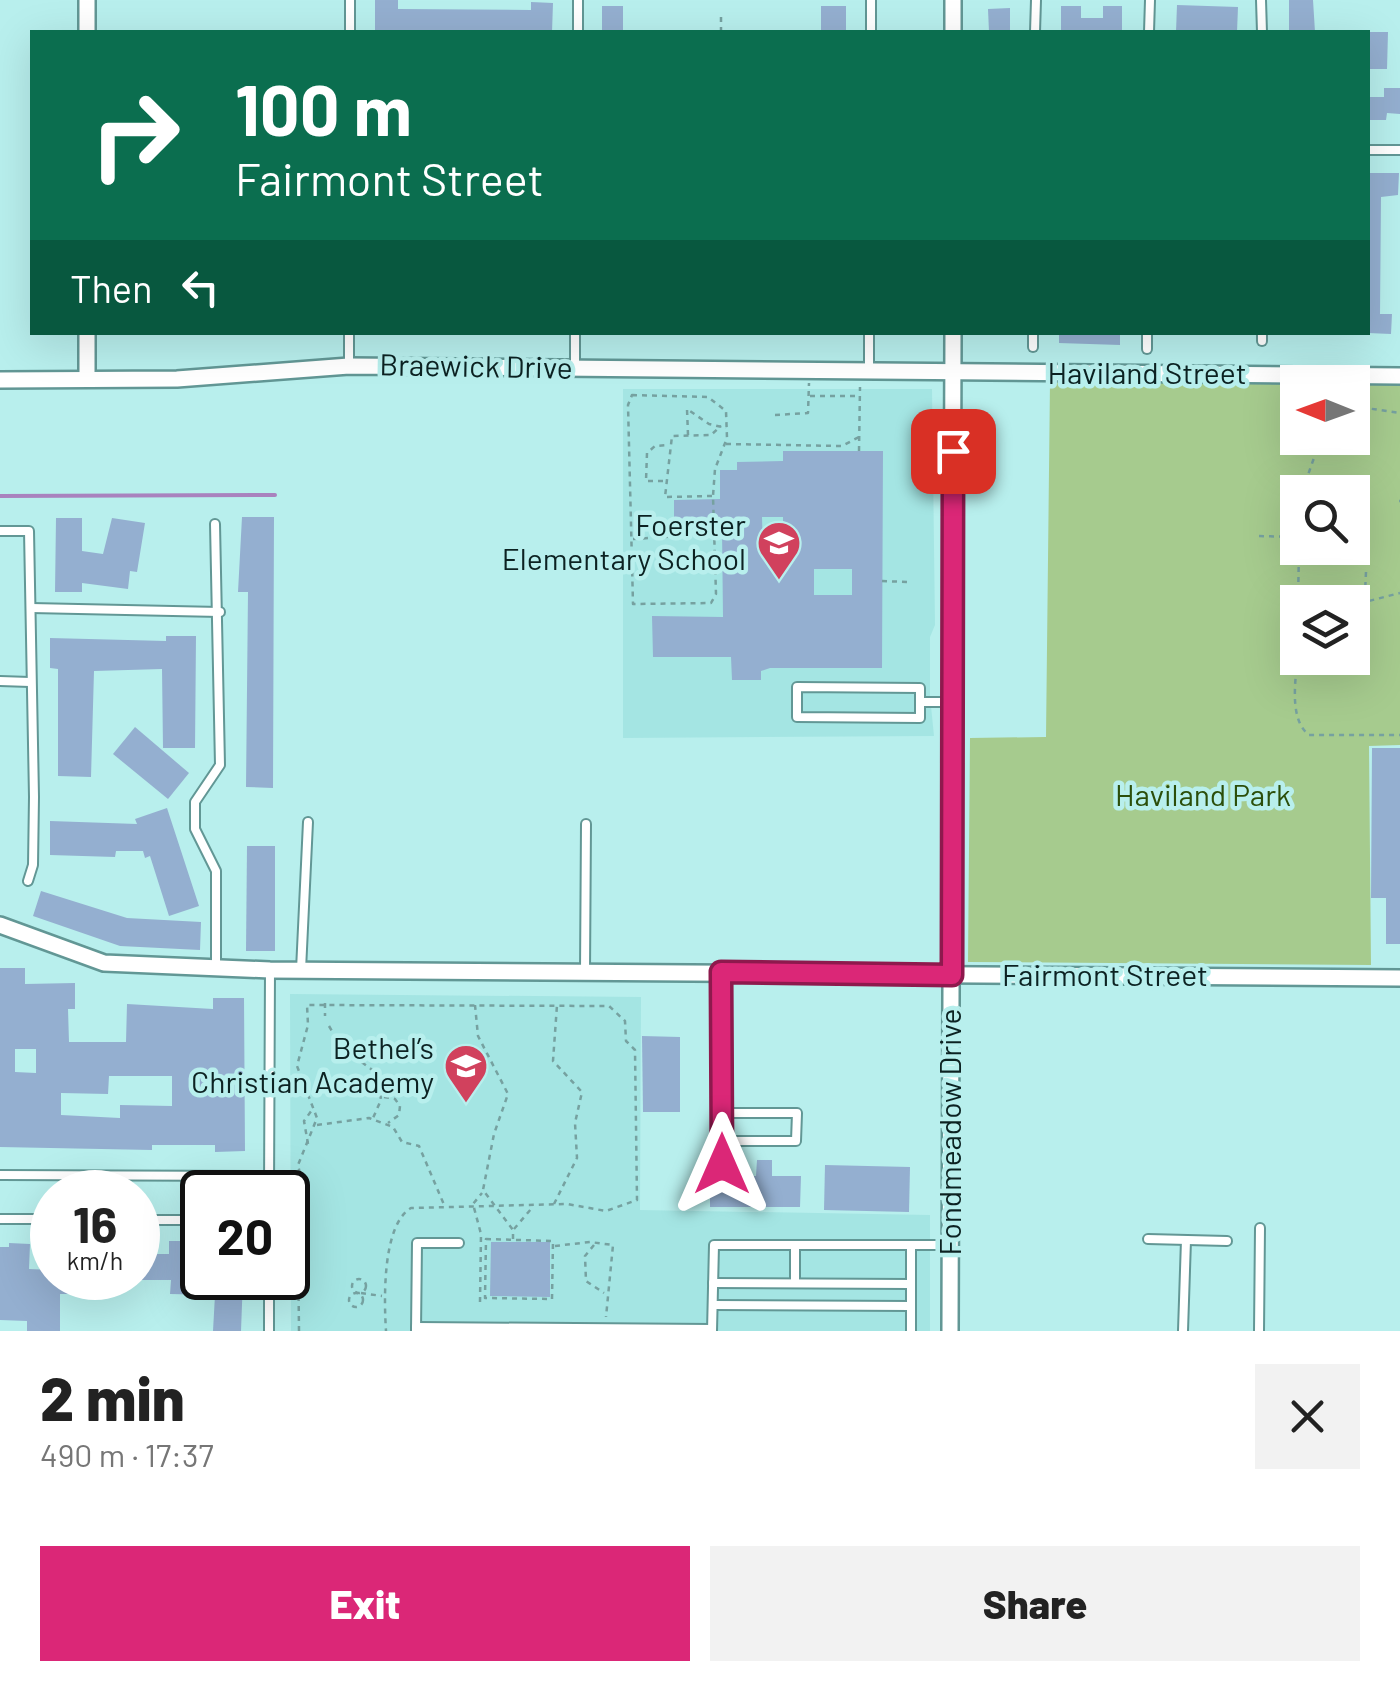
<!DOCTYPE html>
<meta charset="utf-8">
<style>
:root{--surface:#fff;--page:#f2f2f2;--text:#222;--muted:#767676;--accent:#db2777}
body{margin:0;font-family:Barlow,sans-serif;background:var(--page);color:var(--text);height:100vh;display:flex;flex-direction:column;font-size:38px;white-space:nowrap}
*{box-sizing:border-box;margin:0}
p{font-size:32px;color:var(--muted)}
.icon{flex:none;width:55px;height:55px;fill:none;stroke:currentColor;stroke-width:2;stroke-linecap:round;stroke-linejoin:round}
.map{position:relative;height:1331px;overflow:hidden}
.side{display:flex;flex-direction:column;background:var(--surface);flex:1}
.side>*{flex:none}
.top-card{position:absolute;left:30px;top:30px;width:1340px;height:305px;border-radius:0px;box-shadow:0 10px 40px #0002;background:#0b6e4f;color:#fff;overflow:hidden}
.needle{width:65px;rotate:271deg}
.tools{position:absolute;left:1280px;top:365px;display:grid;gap:20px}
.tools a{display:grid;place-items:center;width:90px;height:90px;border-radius:0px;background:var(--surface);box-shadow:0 10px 40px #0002;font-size:50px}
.speed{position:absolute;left:30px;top:1170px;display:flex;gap:20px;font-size:50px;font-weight:700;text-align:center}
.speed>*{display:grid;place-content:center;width:130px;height:130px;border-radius:50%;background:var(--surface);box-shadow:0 10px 40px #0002;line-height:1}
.speed small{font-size:25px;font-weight:400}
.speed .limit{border:5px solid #111;border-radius:15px;background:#fff;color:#111}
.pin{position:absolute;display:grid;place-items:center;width:85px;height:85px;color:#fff;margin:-42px;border-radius:20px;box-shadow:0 5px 15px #0006}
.me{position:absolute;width:110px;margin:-55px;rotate:0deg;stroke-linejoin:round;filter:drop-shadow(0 0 8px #0008)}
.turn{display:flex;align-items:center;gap:35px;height:210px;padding:0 40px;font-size:45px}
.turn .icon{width:130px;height:130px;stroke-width:2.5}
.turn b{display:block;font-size:70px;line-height:85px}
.then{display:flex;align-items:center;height:95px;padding:0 40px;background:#0003;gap:20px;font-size:38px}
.round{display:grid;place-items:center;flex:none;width:105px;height:105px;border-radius:0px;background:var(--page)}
.headline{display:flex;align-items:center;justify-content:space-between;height:170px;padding:0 40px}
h1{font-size:60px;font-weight:800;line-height:75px}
.primary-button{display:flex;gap:20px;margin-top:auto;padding:20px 40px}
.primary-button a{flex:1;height:115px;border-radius:0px;background:var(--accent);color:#fff;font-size:40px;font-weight:800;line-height:115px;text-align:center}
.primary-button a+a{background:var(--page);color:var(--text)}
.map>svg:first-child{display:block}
.built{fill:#a4e5e3}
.green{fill:#a6cb8e;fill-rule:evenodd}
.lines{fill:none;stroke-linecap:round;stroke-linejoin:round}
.stream{stroke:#a982be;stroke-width:4}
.building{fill:#94afd0;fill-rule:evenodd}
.service-casing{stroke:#629795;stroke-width:12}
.minor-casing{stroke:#629795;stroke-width:20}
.path{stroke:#76a1a0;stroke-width:2.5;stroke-dasharray:5 5;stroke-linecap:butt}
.service{stroke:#fff;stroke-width:8}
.minor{stroke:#fff;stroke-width:15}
.route-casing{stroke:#8e194d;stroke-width:25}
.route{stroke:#db2777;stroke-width:18}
.labels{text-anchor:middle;stroke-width:9;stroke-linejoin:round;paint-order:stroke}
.street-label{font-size:30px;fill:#0c2222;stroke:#b8efed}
.poi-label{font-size:30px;fill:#0c2222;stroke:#b8efed;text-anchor:end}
.park-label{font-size:30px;fill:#2b4e0a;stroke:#b8efed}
</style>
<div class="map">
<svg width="1400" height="1331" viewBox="0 0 1400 1331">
<rect width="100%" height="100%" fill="#b8efed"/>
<g class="built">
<polygon points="623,389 932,389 935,625 930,637 930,696 934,736 623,738"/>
<polygon points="290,994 641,997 640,1210 930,1215 930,1331 291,1331"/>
</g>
<path class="green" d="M 1050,382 L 1350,382 L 1298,382 L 1298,438 L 1352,438 L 1353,383 L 1400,383 L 1400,745 L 1369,746 L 1371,965 L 968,962 L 970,738 L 1046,737 ZM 1298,492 L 1352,492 L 1352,548 L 1298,548 ZM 1298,602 L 1352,602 L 1352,658 L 1298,658 Z"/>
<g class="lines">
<polyline class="stream" points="0,496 275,495"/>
</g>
<g class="building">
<polygon points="375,0 398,0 398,9 531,10 531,2 553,3 552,32 375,32"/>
<polygon points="1289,0 1313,0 1315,32 1289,32"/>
<polygon points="1177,5 1238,7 1237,32 1176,32"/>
<rect x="602" y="6" width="21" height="26"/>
<rect x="821" y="6" width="25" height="26"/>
<polygon points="1061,6 1081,6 1081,18 1103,18 1103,6 1122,6 1122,32 1061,32"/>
<polygon points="1010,8 1010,32 989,32 988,9"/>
<polygon points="1368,32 1388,32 1387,69 1368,69"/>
<polygon points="1384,88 1400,88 1400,114 1387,113 1386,120 1368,120 1368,97 1384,97"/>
<polygon points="1368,173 1399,173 1398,195 1381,197 1380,314 1392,314 1391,334 1368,333"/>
<polygon points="1059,332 1120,332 1120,345 1059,343"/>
<path d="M 783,451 L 883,451 L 882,668 L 770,668 L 761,671 L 761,680 L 732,680 L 731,657 L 653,657 L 652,616 L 723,617 L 722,530 L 674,530 L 674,500 L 720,499 L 720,470 L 737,470 L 737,462 L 783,461 ZM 762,517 L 783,517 L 783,555 L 763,554 ZM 814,569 L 852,569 L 852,595 L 814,595 Z"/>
<polygon points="242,517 274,517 273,788 246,787 248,592 238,592"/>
<polygon points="56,518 82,518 82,551 103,554 112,518 145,523 137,572 130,571 128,589 82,583 82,592 55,592"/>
<polygon points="166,636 196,636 195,748 163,748 162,669 94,671 91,777 58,776 58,669 50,668 50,638 166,641"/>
<polygon points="135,727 189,773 168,799 113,754"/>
<polygon points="1372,748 1400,748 1400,944 1386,944 1386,898 1371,898"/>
<polygon points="167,808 199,906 169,916 150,856 145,858 143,851 116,851 115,857 50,855 50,821 137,824 135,819"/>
<polygon points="247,846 275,846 275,951 246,951"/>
<polygon points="41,891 127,918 201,922 200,950 120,946 33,916"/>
<path d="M 0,968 L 25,968 L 25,984 L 75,983 L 75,1009 L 68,1009 L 69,1042 L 126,1042 L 127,1004 L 213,1009 L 213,998 L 244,998 L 245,1151 L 215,1152 L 215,1145 L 152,1145 L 152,1150 L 0,1147 ZM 15,1049 L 36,1049 L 36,1073 L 15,1072 ZM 109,1076 L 172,1076 L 172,1106 L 120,1105 L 120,1118 L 61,1115 L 61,1093 L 108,1094 Z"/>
<polygon points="642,1036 680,1037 680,1112 643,1112"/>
<polygon points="757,1160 772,1160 772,1176 801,1176 800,1207 710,1207 710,1176 756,1176"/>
<polygon points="825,1165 910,1167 909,1212 824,1210"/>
<polygon points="169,1241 201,1241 202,1278 243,1278 241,1331 213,1331 215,1295 170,1294 171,1280 138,1280 138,1254 169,1254"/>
<polygon points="491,1242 550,1242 550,1297 490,1296"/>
<polygon points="9,1243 30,1244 29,1269 52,1270 52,1278 106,1278 106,1294 60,1294 60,1331 27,1331 27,1321 0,1320 0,1247 9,1247"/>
</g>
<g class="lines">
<defs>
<g id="service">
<polyline points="350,0 350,32"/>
<polyline points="1261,0 1262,32"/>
<polyline points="578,32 578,0"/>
<polyline points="871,32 871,0"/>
<polyline points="1035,32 1036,0"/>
<polyline points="1149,32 1150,0"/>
<polyline points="1368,150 1400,150"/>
<polyline points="1262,341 1262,332"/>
<polyline points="1033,347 1033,332"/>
<polyline points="1147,349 1147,332"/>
<polyline points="349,366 349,332"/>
<polyline points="575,368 575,332"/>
<polyline points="869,373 869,332"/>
<polyline points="215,524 220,765 195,802 195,829 216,871 216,966"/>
<polyline points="0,531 29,531 34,797 33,865 28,881"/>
<polyline points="31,608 220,612"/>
<polyline points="0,681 30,682"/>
<polygon points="797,687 920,688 920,718 797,717"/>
<polyline points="920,702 952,702"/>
<polyline points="301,970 308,822"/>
<polyline points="585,971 586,824"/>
<polyline points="721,972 722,1163"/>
<polyline points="722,1141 796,1141 797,1113 722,1113"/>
<polyline points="0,1175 269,1176"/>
<polyline points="269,1192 270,970"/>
<polyline points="0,1219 52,1219"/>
<polyline points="138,1220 202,1220"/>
<polyline points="1148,1239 1227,1241"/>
<polyline points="713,1283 911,1284"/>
<polyline points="795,1283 795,1245"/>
<polyline points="713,1305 911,1306"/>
<polyline points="416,1327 712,1329"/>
<polyline points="269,1331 269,1278"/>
<polyline points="416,1331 417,1243 459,1243"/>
<polyline points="712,1331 714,1245 951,1245"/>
<polyline points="911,1331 911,1245"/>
<polyline points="1183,1331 1186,1240"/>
<polyline points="1259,1331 1260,1228"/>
</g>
<g id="minor">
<polyline points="87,0 87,32"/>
<polyline points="953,0 953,32"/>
<polyline points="87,332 87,379"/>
<polyline points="0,380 177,379 349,366 1400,376"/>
<polyline points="0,925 104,963 270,970 1400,978"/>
<polyline points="950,1331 953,332"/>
</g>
</defs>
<use href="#service" class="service-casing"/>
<use href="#minor" class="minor-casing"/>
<g class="path">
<polyline points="721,32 721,17"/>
<polygon points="632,395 708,397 726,411 727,438 715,469 713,496 716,594 711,603 633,604 628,405"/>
<polyline points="810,396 857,396"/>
<polyline points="1352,406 1400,413"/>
<polyline points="775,415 808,413 809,383"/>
<polyline points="688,435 687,409 709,424 726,428"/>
<polyline points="726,444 842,446 859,437"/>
<polyline points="859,451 860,387"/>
<polyline points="663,481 646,481 647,453 655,446 669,445"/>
<polyline points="1302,492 1321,438"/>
<polyline points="712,496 665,497 672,436 711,435 721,426"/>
<polyline points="1399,501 1400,501"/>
<polyline points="1259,536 1298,537"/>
<polyline points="633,539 714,534"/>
<polyline points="1366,572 1365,593 1359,594 1357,604 1400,593"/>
<polyline points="882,581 907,582"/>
<polyline points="1298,598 1355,599"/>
<polyline points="1298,602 1299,548"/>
<path d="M 1298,649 C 1297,674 1287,718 1309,735 L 1400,735"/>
<polyline points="325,1003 325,1016"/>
<polyline points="475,1005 478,1036 508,1094 494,1134 483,1190 513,1230 513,1240"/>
<polyline points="329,1026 342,1048 378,1074 381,1100 373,1118"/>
<polyline points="384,1097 395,1099 400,1106 399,1115 388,1123"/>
<polyline points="317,1125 369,1118 393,1127 402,1142 419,1146 445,1207"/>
<polyline points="308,1144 304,1121 312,1110"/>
<polyline points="554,1204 577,1158 575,1123 582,1092 553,1061 557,1005"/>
<polyline points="514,1229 531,1209"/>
<polygon points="486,1239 553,1241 552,1299 485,1298"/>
<polyline points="594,1245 585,1256 586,1281 604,1293"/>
<polyline points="555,1246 590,1242 613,1245 606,1317"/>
<circle cx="359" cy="1286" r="7"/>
<polyline points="361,1293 382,1296"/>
<circle cx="356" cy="1300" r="7"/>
<polyline points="480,1302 481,1234 473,1204 482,1193"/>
<path d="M 299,1331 L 298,1240 L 308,1209 L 298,1165 L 317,1118 L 297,1066 L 308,1025 L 307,1005 L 609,1006 L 625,1021 L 626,1041 L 635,1050 L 637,1200 L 606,1211 L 567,1204 L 411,1208 C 382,1225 384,1300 386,1331"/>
</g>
<use href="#service" class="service"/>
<use href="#minor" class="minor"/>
</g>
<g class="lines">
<defs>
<polyline id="route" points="722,1164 721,972 952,975 953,451"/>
</defs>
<use href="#route" class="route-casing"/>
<use href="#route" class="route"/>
</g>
<defs>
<symbol id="school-pin" viewBox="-11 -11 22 30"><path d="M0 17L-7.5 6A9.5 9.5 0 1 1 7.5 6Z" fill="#d1415d" stroke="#b8efed"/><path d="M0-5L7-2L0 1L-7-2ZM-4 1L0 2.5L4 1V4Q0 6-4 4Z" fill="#fff"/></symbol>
</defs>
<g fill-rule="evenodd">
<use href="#school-pin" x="754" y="518" width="50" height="68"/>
<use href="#school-pin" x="441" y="1041" width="50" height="68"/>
</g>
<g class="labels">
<g class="street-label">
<text transform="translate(476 367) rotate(1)" y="10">Braewick Drive</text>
<text x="1147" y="384">Haviland Street</text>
<text x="1105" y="986">Fairmont Street</text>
<text transform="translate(951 1132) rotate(-90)" y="10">Fondmeadow Drive</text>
</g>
<g class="poi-label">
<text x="746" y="536">Foerster<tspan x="746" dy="34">Elementary School</tspan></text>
<text x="434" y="1059">Bethel’s<tspan x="434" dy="34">Christian Academy</tspan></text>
</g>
<g class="park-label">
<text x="1203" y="806">Haviland Park</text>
</g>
</g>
</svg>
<div class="tools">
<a><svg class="needle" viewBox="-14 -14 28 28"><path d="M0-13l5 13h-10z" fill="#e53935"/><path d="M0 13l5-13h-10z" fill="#767676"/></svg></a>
<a><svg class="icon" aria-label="search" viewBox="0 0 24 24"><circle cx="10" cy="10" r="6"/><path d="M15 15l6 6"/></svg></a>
<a><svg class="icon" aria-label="layers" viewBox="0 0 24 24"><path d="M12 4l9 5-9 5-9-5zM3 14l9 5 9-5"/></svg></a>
</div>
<div class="speed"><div>16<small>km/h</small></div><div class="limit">20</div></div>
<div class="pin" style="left:953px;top:451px;background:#d93025"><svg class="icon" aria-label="arrive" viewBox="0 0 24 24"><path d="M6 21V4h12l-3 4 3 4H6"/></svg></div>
<svg class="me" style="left:722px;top:1164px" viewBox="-20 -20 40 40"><path d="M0-17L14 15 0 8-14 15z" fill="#db2777" stroke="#fff" stroke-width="4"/></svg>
<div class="top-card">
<div class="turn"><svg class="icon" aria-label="right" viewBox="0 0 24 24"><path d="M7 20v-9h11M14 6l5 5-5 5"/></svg><div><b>100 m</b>Fairmont Street</div></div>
<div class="then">Then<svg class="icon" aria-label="left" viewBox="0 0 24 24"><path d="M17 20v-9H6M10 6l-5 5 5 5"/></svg></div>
</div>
</div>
<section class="side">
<div class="headline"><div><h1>2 min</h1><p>490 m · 17:37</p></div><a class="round"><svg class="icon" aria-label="close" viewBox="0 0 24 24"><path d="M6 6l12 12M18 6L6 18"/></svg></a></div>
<div class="primary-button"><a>Exit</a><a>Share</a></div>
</section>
